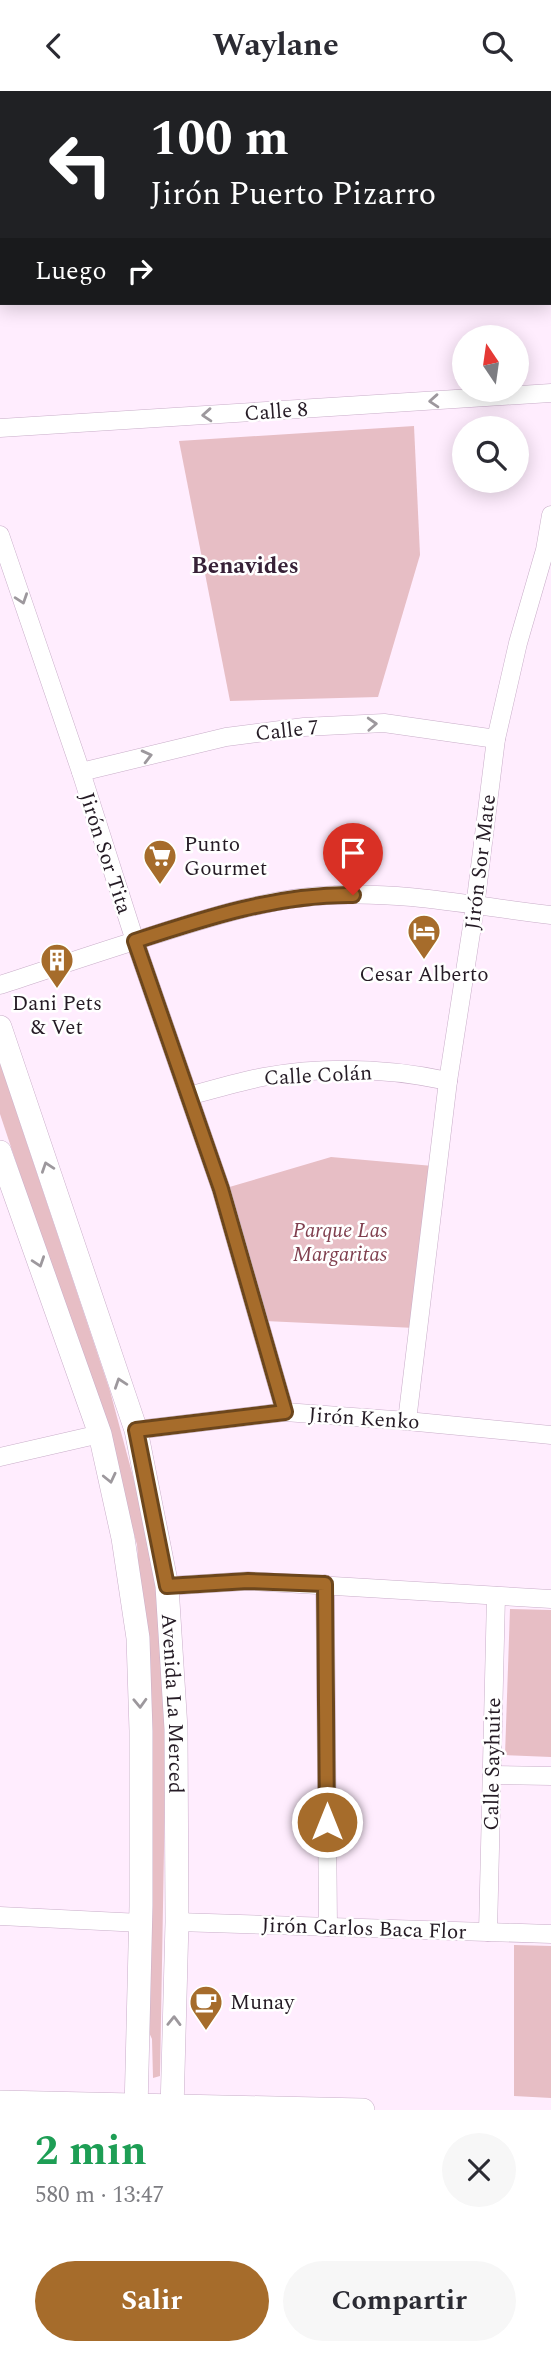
<!DOCTYPE html>
<html lang="es">
<meta charset="utf-8">
<style>
:root{--surface:#fff;--page:#f7f7f7;--text:#2b2b33;--muted:#7c7c81;--accent:#a66c2b}
body{margin:0;font-family:Spectral,serif;background:var(--page);color:var(--text);height:100vh;display:flex;flex-direction:column;font-size:26px;white-space:nowrap}
*{box-sizing:border-box;margin:0}
p{font-size:23px;color:var(--muted)}
.icon{flex:none;width:38px;height:38px;fill:none;stroke:currentColor;stroke-width:2;stroke-linecap:round;stroke-linejoin:round}
.map{position:relative;height:2019px;overflow:hidden}
.sheet{display:flex;flex-direction:column;background:var(--surface);flex:1}
.sheet>*{flex:none}
.top-card{position:absolute;left:0px;top:0px;width:551px;height:214px;box-shadow:0 4px 18px #0003;background:#202124;color:#fff;overflow:hidden}
.needle{width:46px;rotate:347deg}
.tools{position:absolute;left:452px;top:234px;display:grid;gap:14px}
.tools a{display:grid;place-items:center;width:77px;height:77px;border-radius:50%;background:var(--surface);box-shadow:0 4px 18px #0003;font-size:35px}
.pin{position:absolute;display:grid;place-items:center;width:60px;height:60px;color:#fff;margin:-72px -30px;border-radius:50% 50% 50% 0;rotate:-45deg;box-shadow:0 0 7px #0007}
.pin .icon{rotate:45deg}
.me{position:absolute;width:77px;margin:-38px;rotate:0deg;stroke-linejoin:round;filter:drop-shadow(0 0 5px #0008)}
.turn{display:flex;align-items:center;gap:24px;height:147px;padding:0 35px;font-size:32px}
.turn .icon{width:91px;height:91px;stroke-width:2.5}
.turn b{display:block;font-size:49px;line-height:60px}
.then{display:flex;align-items:center;height:66px;padding:0 35px;background:#0003;gap:14px;font-size:26px}
.round{display:grid;place-items:center;flex:none;width:74px;height:74px;border-radius:37px;background:var(--page)}
.headline{display:flex;align-items:center;justify-content:space-between;height:119px;padding:0 35px}
h1{font-size:42px;font-weight:700;line-height:52px;color:#1e9e55}
.cta{display:flex;gap:14px;margin-top:auto;padding:14px 35px}
.cta a{flex:1;height:80px;border-radius:42px;background:var(--accent);color:#fff;font-size:28px;font-weight:700;line-height:80px;text-align:center}
.cta a+a{background:var(--page);color:var(--text)}
header{display:flex;justify-content:space-between;align-items:center;height:91px;padding:0 35px;background:var(--surface);font-size:32px;font-weight:700}
.map>svg:first-child{display:block}
.green{fill:#e7bec5}
.lines{fill:none;stroke-linecap:round;stroke-linejoin:round}
.street-casing{stroke:#c9aec9;stroke-width:19}
.secondary-casing{stroke:#c9aec9;stroke-width:24}
.primary-casing{stroke:#c9aec9;stroke-width:28}
.street{stroke:#fff;stroke-width:18}
.secondary{stroke:#fff;stroke-width:23}
.primary{stroke:#fff;stroke-width:26}
.oneway{stroke:#9d989d}
.route-casing{stroke:#6c461c;stroke-width:18}
.route{stroke:#a66c2b;stroke-width:12}
.labels{text-anchor:middle;stroke-width:5;stroke-linejoin:round;paint-order:stroke}
.street-label{font-size:21px;fill:#251b25;stroke:#fff}
.poi-label{font-size:21px;fill:#251b25;stroke:#fff;text-anchor:start}
.park-label{font-size:21px;font-style:italic;fill:#80404f;stroke:#fff}
.neighbourhood-label{font-size:23px;font-weight:bold;fill:#372137;stroke:#fff}
</style>
<header><svg class="icon" aria-label="back" viewBox="0 0 24 24"><path d="M15 5l-7 7 7 7"/></svg>Waylane<svg class="icon" aria-label="search" viewBox="0 0 24 24"><circle cx="10" cy="10" r="6"/><path d="M15 15l6 6"/></svg></header>
<div class="map">
<svg width="551" height="2019" viewBox="0 0 551 2019">
<rect width="100%" height="100%" fill="#ffedfe"/>
<g class="green">
<polygon points="414,335 420,464 378,606 230,610 179,350"/>
<polygon points="0,972 110,1300 149,1445 167,1588 160,1985 153,1987 152,1948 146,1935 149,1627 137,1454 107,1344 0,1023"/>
<polygon points="331,1066 433,1075 415,1237 265,1230 226,1097"/>
<polygon points="510,1518 551,1519 551,1666 505,1664"/>
<polygon points="514,1854 551,1855 551,2007 514,2005"/>
</g>
<g class="lines">
<defs>
<g id="street">
<polyline points="167,0 167,2"/>
<polyline points="0,337 551,302"/>
<polyline points="0,444 81,681 135,850 221,1098 285,1321"/>
<polyline points="81,681 226,646 304,636 384,632 496,648"/>
<path d="M 0,894 C 52,877 105,859 157,843 C 214,825 273,806 334,804 C 406,800 479,816 551,824"/>
<path d="M 189,1005 C 214,998 238,991 263,986 C 324,975 387,977 448,990"/>
<polyline points="407,1330 448,990 475,816 496,648 518,552 545,459 551,424"/>
<polyline points="136,1339 285,1321 407,1330 551,1344"/>
<polyline points="0,1366 100,1343"/>
<polyline points="325,1493 328,1836"/>
<polyline points="167,1495 248,1490 551,1508"/>
<polyline points="492,1684 551,1685"/>
<polyline points="0,1825 141,1832"/>
<polyline points="177,1831 551,1843"/>
<polyline points="488,1841 496,1505"/>
</g>
<g id="secondary">
<path id="s1" d="M 0,936 L 136,1339 L 167,1495 L 176,1638 L 177,1831 L 172,2019"/>
<polyline points="0,1061 100,1343 123,1447 138,1547 141,1640 141,1815 136,2019"/>
<polyline points="0,2011 363,2019"/>
</g>
<g id="primary">
<polyline points="550,101 551,100"/>
<polyline points="550,139 551,139"/>
<polyline points="0,140 2,140"/>
<polyline points="0,174 2,174"/>
</g>
</defs>
<use href="#street" class="street-casing"/>
<use href="#secondary" class="secondary-casing"/>
<use href="#primary" class="primary-casing"/>
<use href="#street" class="street"/>
<use href="#secondary" class="secondary"/>
<use href="#primary" class="primary"/>
</g>
<defs><path id="oneway-chevron" d="M-2-3.5L2.5 0L-2 3.5" fill="none" stroke-width="1.6" stroke-linecap="round" stroke-linejoin="round" transform="scale(1.75)"/></defs>
<g class="oneway">
<use href="#oneway-chevron" transform="translate(434 310) rotate(176)"/>
<use href="#oneway-chevron" transform="translate(207 324) rotate(176)"/>
<use href="#oneway-chevron" transform="translate(22 508) rotate(71)"/>
<use href="#oneway-chevron" transform="translate(372 633) rotate(-3)"/>
<use href="#oneway-chevron" transform="translate(147 665) rotate(-14)"/>
<use href="#oneway-chevron" transform="translate(47 1076) rotate(-109)"/>
<use href="#oneway-chevron" transform="translate(39 1171) rotate(71)"/>
<use href="#oneway-chevron" transform="translate(120 1292) rotate(-109)"/>
<use href="#oneway-chevron" transform="translate(110 1387) rotate(77)"/>
<use href="#oneway-chevron" transform="translate(140 1612) rotate(88)"/>
<use href="#oneway-chevron" transform="translate(174 1930) rotate(-89)"/>
</g>
<g class="lines">
<defs>
<path id="route" d="M 327,1731 L 325,1493 L 248,1490 L 167,1495 L 136,1339 L 285,1321 L 221,1098 L 135,850 C 205,827 278,803 353,804"/>
</defs>
<use href="#route" class="route-casing"/>
<use href="#route" class="route"/>
</g>
<defs>
<symbol id="supermarket-pin" viewBox="-11 -11 22 30"><path d="M0 17L-7.5 6A9.5 9.5 0 1 1 7.5 6Z" fill="#a66c2b" stroke="#fff"/><path d="M-6-5.5h2.5l.6 2H6L4.5 2H-2.5L-4.4-4H-6ZM-1.5 3.2a1.3 1.3 0 1 0 .1 0ZM3 3.2a1.3 1.3 0 1 0 .1 0Z" fill="#fff"/></symbol>
<symbol id="hotel-pin" viewBox="-11 -11 22 30"><path d="M0 17L-7.5 6A9.5 9.5 0 1 1 7.5 6Z" fill="#a66c2b" stroke="#fff"/><path d="M-6-4.5h1.5V1H6V5H4.5V3h-9V5H-6ZM-4 0a1.8 1.8 0 1 1 3.6 0ZM.5 0V-2.5h3Q6-2.5 6 0Z" fill="#fff"/></symbol>
<symbol id="building-pin" viewBox="-11 -11 22 30"><path d="M0 17L-7.5 6A9.5 9.5 0 1 1 7.5 6Z" fill="#a66c2b" stroke="#fff"/><path d="M-4-6H4V6H1V3H-1V6H-4ZM-2.5-4.3h1.7v1.8h-1.7ZM.8-4.3h1.7v1.8H.8ZM-2.5-1h1.7V.8h-1.7ZM.8-1h1.7V.8H.8Z" fill="#fff"/></symbol>
<symbol id="cafe-pin" viewBox="-11 -11 22 30"><path d="M0 17L-7.5 6A9.5 9.5 0 1 1 7.5 6Z" fill="#a66c2b" stroke="#fff"/><path d="M-5.5-4.5H6V0H3Q3 3.5 0 3.5H-2.5Q-5.5 3.5-5.5 0ZM3-3.2v2h1.7v-2ZM-6 4.5H4V6H-6Z" fill="#fff"/></symbol>
</defs>
<g fill-rule="evenodd">
<use href="#supermarket-pin" x="141" y="746" width="38" height="52"/>
<use href="#hotel-pin" x="405" y="821" width="38" height="52"/>
<use href="#building-pin" x="38" y="850" width="38" height="52"/>
<use href="#cafe-pin" x="187" y="1892" width="38" height="52"/>
</g>
<g class="labels">
<g class="street-label">
<text transform="translate(276 320) rotate(-4)" y="7">Calle 8</text>
<text transform="translate(287 639) rotate(-6)" y="7">Calle 7</text>
<text transform="translate(106 762) rotate(72)" y="7">Jirón Sor Tita</text>
<text transform="translate(480 771) rotate(-83)" y="7">Jirón Sor Mate</text>
<text transform="translate(318 984) rotate(-3)" y="7">Calle Colán</text>
<text transform="translate(364 1327) rotate(4)" y="7">Jirón Kenko</text>
<text dy="7" stroke="none"><textPath href="#s1" startOffset="702">Avenida La Merced</textPath></text>
<text transform="translate(492 1673) rotate(-89)" y="7">Calle Sayhuite</text>
<text transform="translate(364 1837) rotate(2)" y="7">Jirón Carlos Baca Flor</text>
</g>
<g class="poi-label">
<text x="184" y="760">Punto<tspan x="184" dy="24">Gourmet</tspan></text>
<text x="424" y="890" text-anchor="middle">Cesar Alberto</text>
<text x="57" y="919" text-anchor="middle">Dani Pets<tspan x="57" dy="24">&amp; Vet</tspan></text>
<text x="230" y="1918">Munay</text>
</g>
<g class="park-label">
<text x="340" y="1146">Parque Las<tspan x="340" dy="24">Margaritas</tspan></text>
</g>
<g class="neighbourhood-label">
<text x="245" y="482">Benavides</text>
</g>
</g>
</svg>
<div class="tools">
<a><svg class="needle" viewBox="-14 -14 28 28"><path d="M0-13l5 13h-10z" fill="#e53935"/><path d="M0 13l5-13h-10z" fill="#7c7c81"/></svg></a>
<a><svg class="icon" aria-label="search" viewBox="0 0 24 24"><circle cx="10" cy="10" r="6"/><path d="M15 15l6 6"/></svg></a>
</div>
<div class="pin" style="left:353px;top:804px;background:#d93025"><svg class="icon" aria-label="arrive" viewBox="0 0 24 24"><path d="M6 21V4h12l-3 4 3 4H6"/></svg></div>
<svg class="me" style="left:327px;top:1731px" viewBox="-20 -20 40 40"><circle r="17" fill="#a66c2b" stroke="#fff" stroke-width="3"/><path d="M0-11L8 9 0 5-8 9z" fill="#fff"/></svg>
<div class="top-card">
<div class="turn"><svg class="icon" aria-label="left" viewBox="0 0 24 24"><path d="M17 20v-9H6M10 6l-5 5 5 5"/></svg><div><b>100 m</b>Jirón Puerto Pizarro</div></div>
<div class="then">Luego<svg class="icon" aria-label="right" viewBox="0 0 24 24"><path d="M7 20v-9h11M14 6l5 5-5 5"/></svg></div>
</div>
</div>
<section class="sheet">
<div class="headline"><div><h1>2 min</h1><p>580 m · 13:47</p></div><a class="round"><svg class="icon" aria-label="close" viewBox="0 0 24 24"><path d="M6 6l12 12M18 6L6 18"/></svg></a></div>
<div class="cta"><a>Salir</a><a>Compartir</a></div>
</section>
